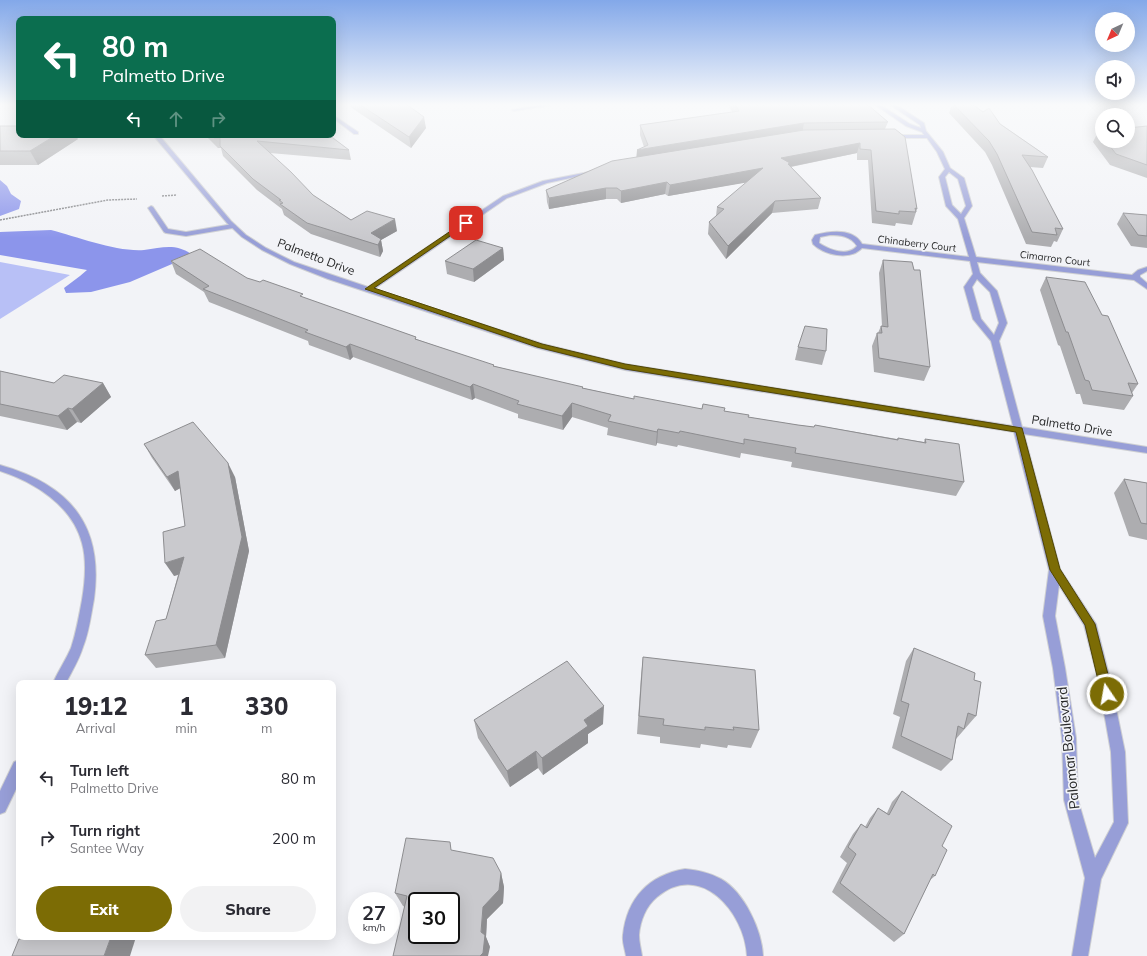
<!DOCTYPE html>
<style>
:root{--surface:#fff;--page:#f2f2f3;--text:#2b2b33;--muted:#7c7c81;--accent:#7c6c05}
body{margin:0;font-family:Mulish,sans-serif;background:var(--page);color:var(--text);height:100vh;display:flex;flex-direction:column;font-size:15px;white-space:nowrap}
*{box-sizing:border-box;margin:0}
p{font-size:13px;color:var(--muted)}
.icon{flex:none;width:22px;height:22px;fill:none;stroke:currentColor;stroke-width:2;stroke-linecap:round;stroke-linejoin:round}
.map{position:relative;flex:1;overflow:hidden}
.sheet{position:absolute;left:16px;top:680px;width:320px;height:260px;display:flex;flex-direction:column;background:var(--surface);border-radius:8px;box-shadow:0 4px 16px #0002}
.sheet>*{flex:none}
.hud{position:absolute;left:16px;top:16px;width:320px;height:122px;border-radius:8px;box-shadow:0 4px 16px #0002;background:#0b6e4f;color:#fff;overflow:hidden}
.needle{width:26px;rotate:224deg}
.controls{position:absolute;left:1095px;top:12px;display:grid;gap:8px}
.controls a{display:grid;place-items:center;width:40px;height:40px;border-radius:50%;background:var(--surface);box-shadow:0 4px 16px #0002;font-size:20px}
.speed{position:absolute;left:348px;top:892px;display:flex;gap:8px;font-size:20px;font-weight:700;text-align:center}
.speed>*{display:grid;place-content:center;width:52px;height:52px;border-radius:50%;background:var(--surface);box-shadow:0 4px 16px #0002;line-height:1}
.speed small{font-size:10px;font-weight:400}
.speed .limit{border:2px solid #111;border-radius:6px;background:#fff;color:#111}
.pin{position:absolute;display:grid;place-items:center;width:34px;height:34px;color:#fff;margin:-17px;border-radius:8px;box-shadow:0 2px 6px #0006}
.me{position:absolute;width:44px;margin:-22px;rotate:348deg;stroke-linejoin:round;filter:drop-shadow(0 0 3px #0008)}
.turn{display:flex;align-items:center;gap:14px;height:84px;padding:0 20px;font-size:18px}
.turn .icon{width:52px;height:52px;stroke-width:2.5}
.turn b{display:block;font-size:28px;line-height:34px}
.lanes{display:flex;align-items:center;height:38px;padding:0 20px;background:#0003;justify-content:center;gap:20px;direction:ltr}
.lanes .off{opacity:.35}
.eta{display:flex;justify-content:space-evenly;align-items:center;height:68px;text-align:center}
.eta b{font-size:24px;font-weight:800;line-height:28px}
.primary-button{display:flex;gap:8px;margin-top:auto;padding:8px 20px}
.primary-button a{flex:1;height:46px;border-radius:24px;background:var(--accent);color:#fff;font-size:16px;font-weight:800;line-height:46px;text-align:center}
.primary-button a+a{background:var(--page);color:var(--text)}
ul{padding:0;list-style:none}
li{display:flex;align-items:center;gap:12px;height:60px;padding:0 20px}
li div{flex:1}
li b{display:block;font-size:15px}
li em{font-style:normal}
.map>svg:first-child{display:block}
.green{fill:#b8c0f6}
.water{fill:#8c95eb}
.lines{fill:none;stroke-linecap:round;stroke-linejoin:round}
.service-casing{stroke:#cecfd2;stroke-width:2}
.minor-casing{stroke:#cecfd2;stroke-width:2}
.path{stroke:#858689;stroke-width:1.5;stroke-dasharray:2 1;stroke-linecap:butt}
.service{fill:#979ed7;fill-rule:evenodd}
.minor{fill:#979ed7;fill-rule:evenodd}
.wall{fill:#adadb0}
.shaded-wall{fill:#8d8d90}
.building{fill:#c9c9cd;stroke:#8d8d90;fill-rule:evenodd}
.route{fill:#7c6c05;stroke:#514603}
.labels{text-anchor:middle;stroke-width:3.5;stroke-linejoin:round;paint-order:stroke}
.far-street-label{font-size:10px;fill:#28292a;stroke:#f2f3f7}
.street-label{font-size:12px;fill:#28292a;stroke:#f2f3f7}
.near-street-label{font-size:14px;fill:#28292a;stroke:#f2f3f7}
</style>
<div class="map">
<svg width="1147" height="956" viewBox="0 0 1147 956">
<rect width="100%" height="100%" fill="#f2f3f7"/>
<polygon class="green" points="0,262 70,275 0,319"/>
<g class="water">
<polygon points="0,180 7,186 11,194 21,201 19,209 0,216"/>
<path d="M 51,230 C 78,237 116,252 144,250 C 162,248 175,243 191,254 L 186,258 L 130,282 L 91,292 L 66,293 L 64,288 L 80,276 L 87,270 L 0,255 L 0,232 Z"/>
</g>
<g class="lines">
<defs>
<polygon id="service" points="151,206 153,207 168,229 186,232 233,224 236,226 233,228 186,236 166,233 164,232 148,208"/>
<g id="minor">
<polygon points="545,104 559,104 514,111 512,110"/>
<path d="M 874,104 L 879,104 L 910,124 L 921,128 L 920,125 L 889,104 L 895,104 L 924,123 L 926,131 L 943,152 L 950,168 L 964,178 L 972,206 L 964,218 L 976,257 L 1132,275 L 1138,270 L 1147,267 L 1147,271 L 1140,275 L 1140,277 L 1147,283 L 1147,289 L 1134,280 L 977,262 L 980,273 L 997,291 L 1007,323 L 999,341 L 1022,427 L 1147,447 L 1147,453 L 1024,434 L 1060,569 L 1096,624 L 1110,679 L 1125,752 L 1128,823 L 1101,879 L 1088,956 L 1072,956 L 1085,878 L 1064,800 L 1062,738 L 1053,668 L 1043,616 L 1049,570 L 1014,432 L 625,370 L 537,348 L 328,279 L 290,264 L 262,250 L 242,237 L 227,223 L 153,135 L 159,135 L 231,221 L 246,235 L 266,248 L 294,262 L 368,287 L 503,196 L 543,181 L 599,170 L 599,172 L 547,183 L 507,198 L 374,289 L 543,344 L 625,364 L 1013,426 L 991,341 L 973,319 L 964,287 L 973,274 L 970,261 L 862,248 C 850,261 824,255 813,244 L 812,240 L 815,235 C 830,231 853,228 862,244 L 969,257 L 958,219 L 946,206 L 939,177 L 945,169 L 937,152 L 927,138 L 888,138 L 888,136 L 890,135 L 924,135 L 922,132 L 906,126 ZM 949,172 L 958,179 L 966,206 L 961,214 L 952,205 L 945,177 ZM 830,235 C 840,235 851,236 857,246 C 847,257 830,250 819,243 L 820,237 ZM 977,279 L 990,292 L 999,323 L 994,335 L 981,319 L 972,287 ZM 1059,585 L 1084,625 L 1098,679 L 1111,752 L 1114,822 L 1095,858 L 1078,800 L 1076,738 L 1065,668 L 1055,616 Z"/>
<polygon points="333,115 358,132 358,134 354,134 333,118"/>
<path d="M 0,465 C 70,485 104,525 94,599 C 91,615 89,632 83,647 C 79,660 72,671 66,683 L 53,683 C 58,671 66,660 71,648 C 76,633 79,616 82,600 C 85,582 87,561 82,543 C 72,505 34,482 0,471 Z"/>
<polygon points="19,760 19,783 5,812 0,814 0,791 14,762"/>
<path d="M 685,869 C 698,870 710,873 721,879 C 744,892 762,930 763,956 L 747,956 C 745,912 700,860 657,897 C 646,906 640,921 639,935 C 639,942 641,949 642,956 L 626,956 C 625,949 622,942 623,935 C 627,898 649,875 685,869 Z"/>
</g>
</defs>
<use href="#service" class="service-casing"/>
<use href="#minor" class="minor-casing"/>
<g class="path">
<polyline points="162,196 177,195"/>
<polyline points="0,220 108,200 137,199"/>
</g>
<use href="#service" class="service"/>
<use href="#minor" class="minor"/>
</g>
<g class="wall">
<polygon points="346,104 406,104 426,128 411,148"/>
<polygon points="728,104 867,104 888,122 885,129 917,209 912,225 896,223 895,226 872,223 868,160 857,160 857,153 791,167 821,198 818,209 772,213 726,259 708,234 709,222 716,216 717,207 747,182 668,196 665,194 621,203 617,199 606,199 549,209 547,202 546,190 637,157 644,147 640,135 640,125 732,112"/>
<polygon points="952,104 972,104 1048,157 1043,168 1030,167 1063,229 1057,242 1054,241 1051,247 1026,244 992,165 985,152 949,113"/>
<polygon points="0,126 78,139 38,165 0,165"/>
<polygon points="1147,126 1147,178 1110,165 1093,142 1098,132 1102,131 1102,141 1128,141"/>
<polygon points="205,135 329,135 349,150 351,160 270,153 313,195 351,220 397,231 381,240 383,251 380,257 311,234 284,215 282,209 257,190 223,156 221,148 218,148"/>
<polygon points="1123,213 1147,215 1147,248 1131,246 1117,224"/>
<polygon points="503,248 504,260 474,282 447,274 445,261"/>
<polygon points="883,260 930,367 924,381 874,372 872,346 877,333 878,333 881,326 882,326 879,273"/>
<polygon points="171,261 247,278 304,298 416,337 416,339 494,366 583,388 634,399 702,409 724,411 748,417 798,425 814,427 815,425 897,439 898,438 924,442 925,439 964,482 956,496 791,467 792,462 741,453 740,458 678,445 677,447 657,443 656,446 607,435 608,428 572,417 563,430 518,418 518,414 475,398 472,400 353,357 350,360 309,345 308,341 209,302 204,292 176,274"/>
<polygon points="1046,277 1102,315 1138,384 1132,393 1133,396 1124,410 1083,404 1080,394 1076,394 1060,346 1058,345 1040,290"/>
<polygon points="798,347 826,351 822,365 795,360"/>
<polygon points="0,371 54,383 103,383 111,397 81,423 77,422 67,430 0,416"/>
<polygon points="144,444 235,477 249,551 225,658 156,668 145,655 166,619 178,575 174,576 185,526 180,488 175,491 152,458"/>
<polygon points="1124,479 1147,483 1147,540 1129,536 1114,493"/>
<polygon points="914,648 974,680 976,716 956,739 952,760 941,771 892,748 900,717 893,714 906,661"/>
<polygon points="643,657 759,730 751,748 728,745 727,748 701,744 700,748 660,743 660,737 637,734 641,676"/>
<polygon points="474,720 603,724 588,734 588,743 543,775 538,768 510,787 478,738"/>
<polygon points="902,791 942,846 935,876 930,880 904,934 894,942 832,892 847,863 840,857 853,834 861,824 865,827 870,818 878,808 887,813 892,802"/>
<polygon points="453,851 501,873 504,887 503,903 487,919 486,937 490,947 403,906 395,893"/>
</g>
<g class="shaded-wall">
<polygon points="424,117 426,128 411,148 409,137"/>
<polygon points="804,123 802,134 636,161 637,150"/>
<polygon points="56,135 75,135 78,139 38,165 30,151"/>
<polygon points="860,143 857,153 789,167 781,158"/>
<polygon points="763,168 761,180 668,196 670,185"/>
<polygon points="667,182 665,194 621,203 621,191"/>
<polygon points="606,188 606,199 549,209 549,198"/>
<polygon points="775,201 772,213 726,259 728,246"/>
<polygon points="395,219 397,231 381,240 383,251 380,257 378,245 371,233"/>
<polygon points="503,248 504,260 474,282 473,269"/>
<polygon points="350,344 353,357 350,360 346,347"/>
<polygon points="103,383 111,397 81,423 72,409"/>
<polygon points="473,384 475,398 472,400 470,387"/>
<polygon points="572,403 572,417 563,430 562,416"/>
<polygon points="68,408 77,422 67,430 58,416"/>
<polygon points="658,429 657,443 656,446 657,432"/>
<polygon points="228,463 235,477 249,551 225,658 216,645"/>
<polygon points="178,471 186,485 175,491 167,477"/>
<polygon points="184,557 192,570 174,576 165,563"/>
<polygon points="604,706 603,724 588,734 588,743 543,775 542,758 584,720"/>
<polygon points="536,751 538,768 510,787 507,771"/>
<polygon points="501,873 504,887 503,903 487,919 486,937 490,947 488,956 480,956 483,907"/>
<polygon points="111,937 136,937 130,956 104,956"/>
</g>
<g class="building">
<polygon points="359,104 406,104 424,117 409,137"/>
<polygon points="735,104 867,104 888,122 804,123 637,150 648,145 640,125 739,111"/>
<polygon points="953,104 972,104 983,112 989,108 1000,124 1048,157 1022,155 1032,170 1063,229 1055,228 1057,235 1032,232 997,154 989,141"/>
<polygon points="0,126 19,126 19,135 56,135 30,151 0,151"/>
<polygon points="1147,126 1147,165 1116,154 1106,141 1128,141 1128,128"/>
<polygon points="895,129 905,137 917,209 915,208 916,212 899,211 899,214 876,211 871,150 860,149 860,143 781,158 790,163 788,164 821,198 775,201 728,246 709,222 724,209 717,207 763,168 670,185 667,182 621,191 617,188 606,188 549,198 546,190 612,161 804,130"/>
<polygon points="1102,131 1102,137 1098,132"/>
<polygon points="211,135 329,135 349,150 257,141 291,172 313,195 351,220 367,211 395,219 371,233 381,239 378,245 307,223 280,204 283,203 279,200 281,200 253,179 220,146 220,138 214,138"/>
<polygon points="1123,213 1147,215 1147,236 1138,235"/>
<polygon points="476,240 503,248 473,269 445,261"/>
<polygon points="200,249 247,278 260,282 263,280 303,294 300,296 416,337 415,339 494,365 493,366 583,387 582,388 634,399 634,396 702,409 703,404 725,408 724,411 749,415 748,417 798,425 814,427 815,425 898,440 898,438 926,443 925,439 959,444 964,482 795,453 796,448 744,439 744,444 680,431 679,433 658,429 657,432 608,421 611,415 572,403 562,416 517,404 519,401 473,384 470,387 350,344 346,347 305,332 308,330 203,289 209,286 171,261"/>
<polygon points="883,260 912,262 914,270 920,270 930,367 879,358 877,333 882,333 881,326 888,327"/>
<polygon points="1046,277 1085,282 1102,315 1108,316 1138,384 1128,383 1133,396 1092,390 1089,381 1085,380 1068,332 1066,332"/>
<polygon points="805,326 827,329 826,351 798,347"/>
<polygon points="0,371 54,383 64,375 103,383 72,409 68,408 58,416 0,404"/>
<polygon points="193,422 228,463 242,537 216,645 145,655 156,621 166,619 184,557 165,563 163,532 185,526 178,471 167,477 144,444"/>
<polygon points="1124,479 1147,483 1147,524 1141,523"/>
<polygon points="914,648 975,673 974,680 981,682 976,716 968,713 964,729 958,726 952,760 901,736 909,704 901,701"/>
<polygon points="643,657 755,670 759,730 733,727 734,730 705,727 705,730 663,725 664,719 639,716"/>
<polygon points="567,661 604,706 584,720 588,726 542,758 536,751 507,771 474,720"/>
<polygon points="902,791 952,826 942,846 947,850 935,876 933,874 904,934 840,883 856,854 848,847 861,824 867,828 878,808 889,815"/>
<path d="M 406,838 L 450,842 L 451,850 L 493,858 L 501,873 L 499,890 L 483,907 L 481,932 L 485,935 L 483,953 L 480,956 L 393,956 L 407,896 L 395,893 ZM 417,901 L 451,901 L 451,935 L 417,935 Z"/>
<polygon points="26,937 111,937 104,956 12,956 19,939 25,939"/>
</g>
<linearGradient id="sky" x2="0" y2="1"><stop stop-color="#83a8e9"/><stop offset="0.44" stop-color="#f9fafb"/><stop offset="1" stop-color="#f9fafb" stop-opacity="0"/></linearGradient>
<rect width="1147" height="238" fill="url(#sky)"/>
<polygon class="route" points="464,222 469,223 374,288 542,344 625,364 1022,428 1060,569 1095,624 1113,694 1111,697 1107,699 1102,697 1085,625 1050,570 1016,432 625,369 537,347 365,289"/>
<g class="labels">
<g class="far-street-label">
<text transform="translate(917 243) rotate(7)" y="4">Chinaberry Court</text>
<text transform="translate(1055 258) rotate(7)" y="4">Cimarron Court</text>
</g>
<g class="street-label">
<text transform="translate(316 257) rotate(21)" y="4">Palmetto Drive</text>
<text transform="translate(1072 426) rotate(9)" y="4">Palmetto Drive</text>
</g>
<g class="near-street-label">
<text transform="translate(1068 748) rotate(-96)" y="5">Palomar Boulevard</text>
</g>
</g>
</svg>
<div class="controls">
<a><svg class="needle" viewBox="-14 -14 28 28"><path d="M0-13l5 13h-10z" fill="#e53935"/><path d="M0 13l5-13h-10z" fill="#7c7c81"/></svg></a>
<a><svg class="icon" aria-label="sound" viewBox="0 0 24 24"><path d="M4 9h4l5-4v14l-5-4H4zM17 9q2 3 0 6"/></svg></a>
<a><svg class="icon" aria-label="search" viewBox="0 0 24 24"><circle cx="10" cy="10" r="6"/><path d="M15 15l6 6"/></svg></a>
</div>
<div class="speed"><div>27<small>km/h</small></div><div class="limit">30</div></div>
<div class="pin" style="left:466px;top:223px;background:#d93025"><svg class="icon" aria-label="arrive" viewBox="0 0 24 24"><path d="M6 21V4h12l-3 4 3 4H6"/></svg></div>
<svg class="me" style="left:1107px;top:694px" viewBox="-20 -20 40 40"><circle r="17" fill="#7c6c05" stroke="#fff" stroke-width="3"/><path d="M0-11L8 9 0 5-8 9z" fill="#fff"/></svg>
<div class="hud">
<div class="turn"><svg class="icon" aria-label="left" viewBox="0 0 24 24"><path d="M17 20v-9H6M10 6l-5 5 5 5"/></svg><div><b>80 m</b>Palmetto Drive</div></div>
<div class="lanes"><svg class="icon" aria-label="left" viewBox="0 0 24 24"><path d="M17 20v-9H6M10 6l-5 5 5 5"/></svg><svg class="icon off" aria-label="ahead" viewBox="0 0 24 24"><path d="M12 20V5M6 11l6-6 6 6"/></svg><svg class="icon off" aria-label="right" viewBox="0 0 24 24"><path d="M7 20v-9h11M14 6l5 5-5 5"/></svg></div>
</div>
<section class="sheet">
<div class="eta">
<div><b>19:12</b><p>Arrival</p></div>
<div><b>1</b><p>min</p></div>
<div><b>330</b><p>m</p></div>
</div>
<ul>
<li><svg class="icon" aria-label="left" viewBox="0 0 24 24"><path d="M17 20v-9H6M10 6l-5 5 5 5"/></svg><div><b>Turn left</b><p>Palmetto Drive</p></div><em>80 m</em></li>
<li><svg class="icon" aria-label="right" viewBox="0 0 24 24"><path d="M7 20v-9h11M14 6l5 5-5 5"/></svg><div><b>Turn right</b><p>Santee Way</p></div><em>200 m</em></li>
</ul>
<div class="primary-button"><a>Exit</a><a>Share</a></div>
</section>
</div>
